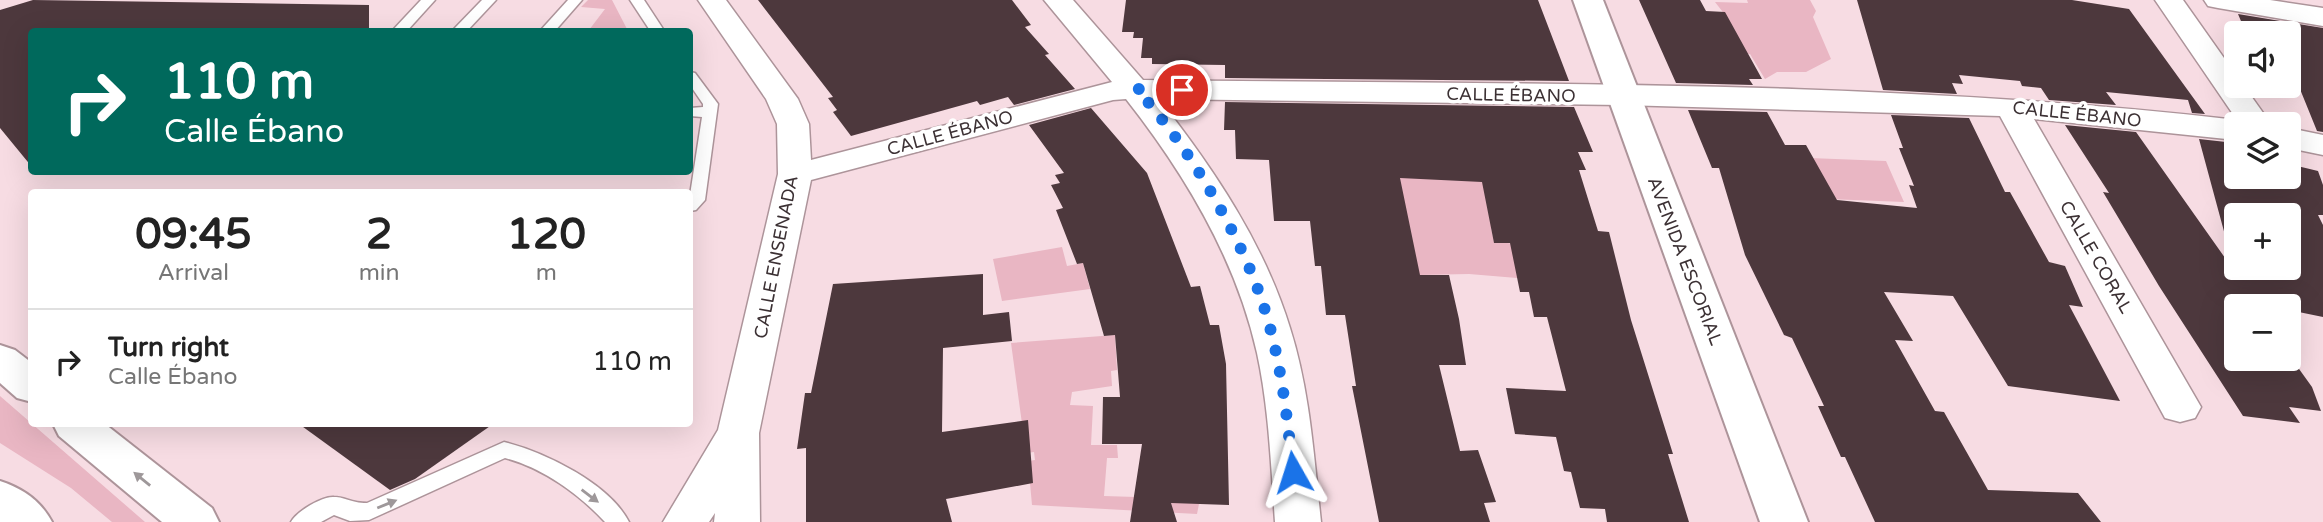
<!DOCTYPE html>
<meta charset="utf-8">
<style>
:root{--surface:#fff;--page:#f2f2f2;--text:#222;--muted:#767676;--line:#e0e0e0}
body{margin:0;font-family:"Varela Round",sans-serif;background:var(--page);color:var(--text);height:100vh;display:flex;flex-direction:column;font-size:26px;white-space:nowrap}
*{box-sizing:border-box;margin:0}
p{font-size:23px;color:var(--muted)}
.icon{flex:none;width:38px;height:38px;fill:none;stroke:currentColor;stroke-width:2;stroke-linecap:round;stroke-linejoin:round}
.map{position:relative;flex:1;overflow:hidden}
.panel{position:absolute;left:28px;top:189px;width:665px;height:238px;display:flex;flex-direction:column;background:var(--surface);border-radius:7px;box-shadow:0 7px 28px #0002}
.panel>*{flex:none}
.top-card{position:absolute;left:28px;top:28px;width:665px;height:147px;border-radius:7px;box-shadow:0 7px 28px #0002;background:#00695c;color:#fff;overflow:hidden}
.controls{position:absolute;left:2224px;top:21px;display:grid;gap:14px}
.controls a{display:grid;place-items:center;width:77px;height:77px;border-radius:7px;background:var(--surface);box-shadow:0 7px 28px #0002;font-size:35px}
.pin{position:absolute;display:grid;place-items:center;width:60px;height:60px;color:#fff;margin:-30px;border:4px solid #fff;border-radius:50%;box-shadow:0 2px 7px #0007}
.me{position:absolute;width:77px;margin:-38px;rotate:354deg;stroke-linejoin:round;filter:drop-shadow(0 0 5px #0008)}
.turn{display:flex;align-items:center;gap:24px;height:147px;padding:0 21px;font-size:32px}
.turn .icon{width:91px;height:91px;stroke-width:2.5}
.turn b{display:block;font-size:49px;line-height:60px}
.eta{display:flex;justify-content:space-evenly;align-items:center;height:119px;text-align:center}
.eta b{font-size:42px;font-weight:700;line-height:49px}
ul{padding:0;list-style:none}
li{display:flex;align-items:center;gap:21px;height:105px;padding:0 21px;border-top:2px solid var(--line)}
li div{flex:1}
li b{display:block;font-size:26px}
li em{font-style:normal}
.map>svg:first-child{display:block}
.green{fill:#e9b6c3}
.building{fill:#4d383d;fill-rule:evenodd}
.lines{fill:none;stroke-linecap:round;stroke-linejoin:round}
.lane-casing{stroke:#ad949a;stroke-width:3}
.street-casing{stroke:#ad949a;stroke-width:3}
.secondary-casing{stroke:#ad949a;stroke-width:4}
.primary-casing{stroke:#ad949a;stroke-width:4}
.lane{fill:#fff;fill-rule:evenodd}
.street{fill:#fff;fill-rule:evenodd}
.secondary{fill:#fff;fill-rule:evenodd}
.primary{fill:#fff;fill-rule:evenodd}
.oneway{fill:#9e989a}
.route{stroke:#1a73e8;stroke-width:12;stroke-dasharray:0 21.6}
.labels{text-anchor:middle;stroke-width:7;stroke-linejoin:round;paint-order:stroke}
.street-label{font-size:18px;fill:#3c3134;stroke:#fff}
</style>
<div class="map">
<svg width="2323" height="522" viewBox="0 0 2323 522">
<rect width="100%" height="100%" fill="#f7dce3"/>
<g class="green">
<polygon points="588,0 612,0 627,29 589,30 605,9 581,7"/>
<polygon points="1747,0 1810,0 1816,11 1813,17 1831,59 1806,72 1777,72 1765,79 1750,54 1671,52 1729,20 1715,2 1748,3"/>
<polygon points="1712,154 1886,161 1904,202 1730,195 1812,191"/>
<polygon points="1290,166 1491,182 1504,228 1491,228 1494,242 1519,244 1517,278 1469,274 1419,275"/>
<polygon points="1062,247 1067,266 1083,263 1090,289 1002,301 993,259"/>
<polygon points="1115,335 1117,370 1111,371 1112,386 1072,392 1070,405 1093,406 1091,445 1117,445 1118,458 1107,458 1104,496 1200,499 1197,514 1032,505 1028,461 1035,460 1034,452 1026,453 1011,343"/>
<polygon points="0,396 145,522 112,522 71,488 0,443"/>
</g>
<g class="building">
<polygon points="33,0 369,5 369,32 32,32 32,167 0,128 0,10"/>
<polygon points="758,0 1012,0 1031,25 1025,27 1049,54 1045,55 1075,89 1014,105 1008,97 980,105 977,101 851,136 833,112 837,110 828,98 833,97"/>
<polygon points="1126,0 1538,0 1569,81 1225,78 1225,65 1152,64 1152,58 1141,58 1143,38 1133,38 1134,32 1122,32"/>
<polygon points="1639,0 1700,0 1706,11 1725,12 1762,79 1749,79 1753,85 1676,83"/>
<polygon points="1857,0 2072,0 2129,9 2205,114 2192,113 2188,100 2106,92 2116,105 2049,100 2041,88 2022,86 2020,81 1959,75 1963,84 1952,83 1957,94 1883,90"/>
<polygon points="2238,14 2323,28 2323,132 2317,131 2289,62 2289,33 2246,33"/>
<polygon points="1225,102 1574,107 1593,152 1578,152 1586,170 1579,170 1598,231 1609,232 1631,320 1673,454 1668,454 1689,522 1607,522 1605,509 1580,508 1571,472 1564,471 1556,437 1515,434 1506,388 1566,391 1547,317 1534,317 1529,292 1520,292 1510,243 1494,243 1482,182 1400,178 1420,275 1449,275 1459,319 1466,365 1439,365 1460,451 1478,450 1496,502 1484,503 1490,522 1379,522 1352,386 1356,386 1345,315 1326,315 1321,266 1315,266 1310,221 1274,221 1269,160 1236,159 1235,130 1224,130"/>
<polygon points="1091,108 1147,173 1191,287 1200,286 1210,325 1219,325 1226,364 1229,505 1171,503 1177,522 1130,522 1142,444 1102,444 1103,397 1120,397 1115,335 1104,336 1083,263 1077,264 1056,210 1063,208 1051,185 1060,183 1055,175 1064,173 1029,125"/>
<polygon points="1688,110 1767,112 1785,145 1806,145 1837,200 1917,208 1909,185 1914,186 1899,148 1903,148 1891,115 1969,118 2005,192 2010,192 2049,262 2065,266 2083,307 2069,305 2120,401 2008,386 1953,296 1884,292 1913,341 1895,340 1935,411 1944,412 1988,490 2078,493 2101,522 1875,522 1845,457 1841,457 1818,406 1824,406 1792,338 1784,335 1745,255 1719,168 1712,168"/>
<path d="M 2065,125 L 2136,132 L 2235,272 L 2199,139 L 2226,142 L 2236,153 L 2236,177 L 2289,177 L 2289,164 L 2318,171 L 2323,185 L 2323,215 L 2318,215 L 2323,225 L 2323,317 L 2289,310 L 2289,306 L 2251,301 L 2254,306 L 2236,306 L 2236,359 L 2289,359 L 2289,355 L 2312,387 L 2321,411 L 2289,407 L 2300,423 L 2243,416 L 2159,286 L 2103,192 L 2109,193 ZM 2236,215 L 2289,215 L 2289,268 L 2236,268 Z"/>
<polygon points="983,274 983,315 1009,312 1012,341 943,348 942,432 1028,420 1033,483 946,499 952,522 806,522 806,448 797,449 805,393 811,393 833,284"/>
<polygon points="299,424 493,424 415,479 390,490"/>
</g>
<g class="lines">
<defs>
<g id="lane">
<polygon points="421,0 435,0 406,32 391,32"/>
<polygon points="482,0 496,0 466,32 451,32"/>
<polygon points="568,0 582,0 554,32 539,32"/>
<polygon points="630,0 644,0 665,32 651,32"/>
<polygon points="690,72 695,73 718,104 705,200 696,210 690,211 690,195 702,117 690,116 690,108 703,107 703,104 690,85"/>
<path d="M 504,442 C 544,452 609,483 629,522 L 605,522 C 579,494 543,468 505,458 L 369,520 L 350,521 L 334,515 L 321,522 L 291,522 C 296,512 322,496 334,497 C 346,497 350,503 367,503 Z"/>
</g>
<g id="street">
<path d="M 698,0 L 726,0 L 798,99 L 809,124 L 811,160 L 1112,82 L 1044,0 L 1073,0 L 1143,80 C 1507,85 1874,78 2237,120 L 2155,0 L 2183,0 L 2236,75 L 2236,86 L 2244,86 L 2271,124 L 2236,124 L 2236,140 L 2034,119 L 2201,407 L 2195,418 L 2180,422 L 2165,418 L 2000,116 L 1622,105 L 1159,99 C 1213,168 1264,243 1290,328 C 1310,391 1314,457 1321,522 L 1275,522 C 1271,466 1269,408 1257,353 C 1236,259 1185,174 1126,99 L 1113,100 L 811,180 L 759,433 L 760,522 L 714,522 L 715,513 L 709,522 L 663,522 L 718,430 L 778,174 L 777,124 L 766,99 Z"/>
<polygon points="2204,0 2270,0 2323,8 2323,26 2218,8 2208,6"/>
<polygon points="2289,128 2323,135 2323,155 2289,148"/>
</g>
<polygon id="secondary" points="1573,0 1603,0 1808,522 1760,522"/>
<g id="primary">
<polygon points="0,345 15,350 32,363 32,402 17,398 0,383"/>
<polygon points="53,424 105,424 212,508 219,522 162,522 59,436"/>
<path d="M 0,481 C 22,488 41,501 52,522 L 0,522 Z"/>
</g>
</defs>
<use href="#lane" class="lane-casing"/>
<use href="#street" class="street-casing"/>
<use href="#secondary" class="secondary-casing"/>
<use href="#primary" class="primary-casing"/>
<use href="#lane" class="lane"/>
<use href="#street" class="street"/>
<use href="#secondary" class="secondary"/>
<use href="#primary" class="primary"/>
</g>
<defs><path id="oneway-solid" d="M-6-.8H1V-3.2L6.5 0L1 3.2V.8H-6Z" transform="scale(1.75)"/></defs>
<g class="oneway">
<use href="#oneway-solid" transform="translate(142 479) rotate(-141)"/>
<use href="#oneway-solid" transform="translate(590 496) rotate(37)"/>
<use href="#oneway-solid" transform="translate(387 504) rotate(-22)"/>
</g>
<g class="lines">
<path class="route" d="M 1182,90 L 1136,89 C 1186,141 1241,236 1263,304 C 1281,359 1287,416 1293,472"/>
</g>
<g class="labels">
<g class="street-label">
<text transform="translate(1511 95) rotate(1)" y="6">CALLE ÉBANO</text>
<text transform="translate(2077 114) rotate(6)" y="6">CALLE ÉBANO</text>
<text transform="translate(950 133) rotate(-15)" y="6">CALLE ÉBANO</text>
<text transform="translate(776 257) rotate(-79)" y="6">CALLE ENSENADA</text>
<text transform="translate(2096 257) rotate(60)" y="6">CALLE CORAL</text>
<text transform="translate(1685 261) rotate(69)" y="6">AVENIDA ESCORIAL</text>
</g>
</g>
</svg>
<div class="controls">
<a><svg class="icon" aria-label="sound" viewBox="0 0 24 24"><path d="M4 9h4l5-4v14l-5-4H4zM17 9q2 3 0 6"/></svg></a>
<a><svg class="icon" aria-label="layers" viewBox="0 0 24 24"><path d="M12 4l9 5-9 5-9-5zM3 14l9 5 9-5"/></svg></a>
<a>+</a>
<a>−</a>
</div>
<div class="pin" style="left:1182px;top:90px;background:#d93025"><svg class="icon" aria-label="arrive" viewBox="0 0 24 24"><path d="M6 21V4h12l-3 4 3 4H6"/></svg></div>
<svg class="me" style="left:1293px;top:472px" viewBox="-20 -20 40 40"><path d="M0-17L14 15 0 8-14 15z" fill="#1a73e8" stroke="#fff" stroke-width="4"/></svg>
<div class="top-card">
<div class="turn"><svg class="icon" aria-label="right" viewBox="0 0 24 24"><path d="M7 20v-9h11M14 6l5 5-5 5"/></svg><div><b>110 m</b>Calle Ébano</div></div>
</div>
<section class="panel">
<div class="eta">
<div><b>09:45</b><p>Arrival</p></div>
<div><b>2</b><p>min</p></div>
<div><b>120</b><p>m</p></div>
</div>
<ul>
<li><svg class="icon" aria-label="right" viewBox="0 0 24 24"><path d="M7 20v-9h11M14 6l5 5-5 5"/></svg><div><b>Turn right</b><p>Calle Ébano</p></div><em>110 m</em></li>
</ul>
</section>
</div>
